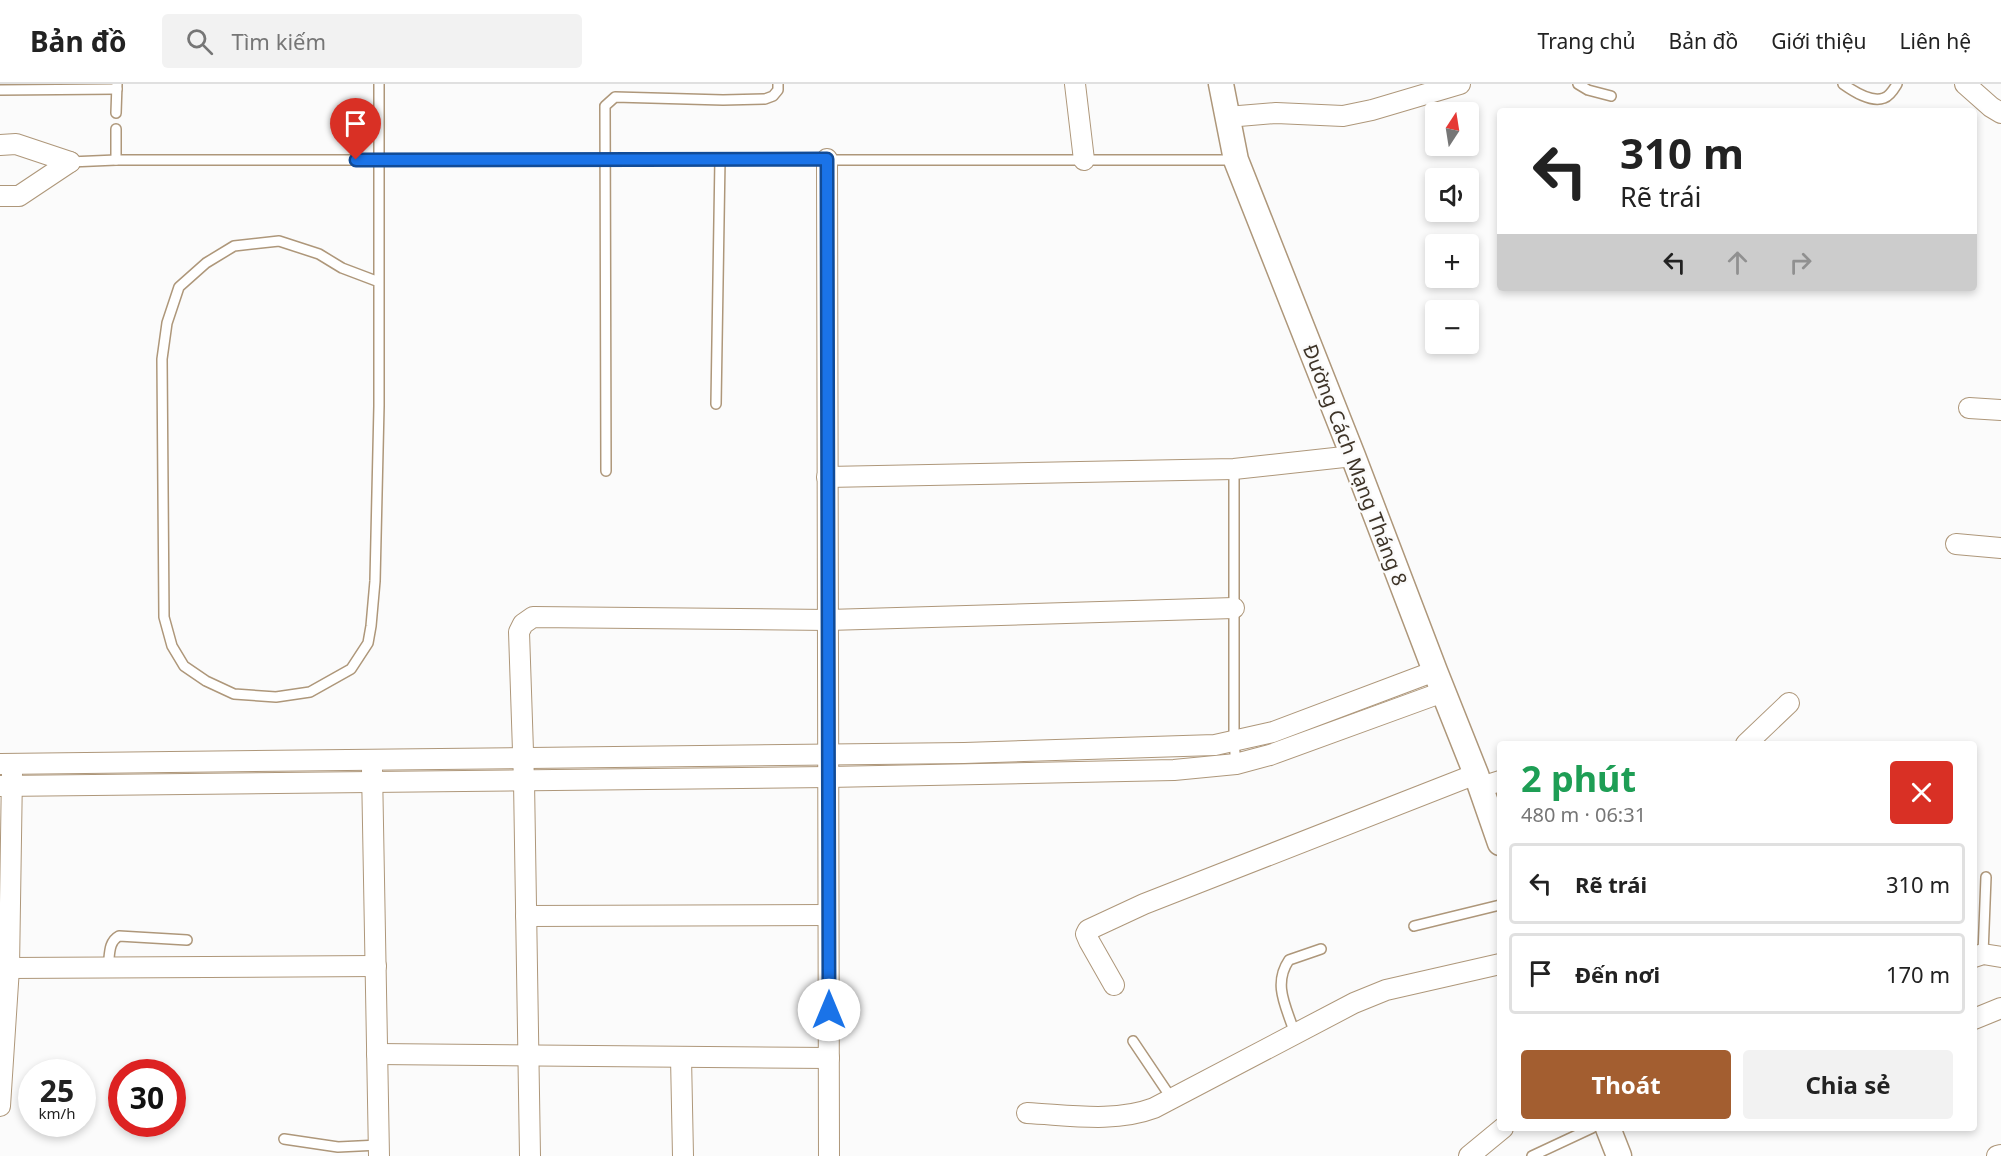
<!DOCTYPE html>
<html lang="vi">
<meta charset="utf-8">
<style>
:root{--surface:#fff;--page:#f2f2f2;--text:#222;--muted:#767676;--line:#e0e0e0;--accent:#a35e30}
body{margin:0;font-family:"Noto Sans",sans-serif;background:var(--page);color:var(--text);height:100vh;display:flex;flex-direction:column;font-size:22px;white-space:nowrap}
*{box-sizing:border-box;margin:0}
p{font-size:20px;color:var(--muted)}
.icon{flex:none;width:33px;height:33px;fill:none;stroke:currentColor;stroke-width:2;stroke-linecap:round;stroke-linejoin:round}
.map{position:relative;flex:1;overflow:hidden}
.panel{position:absolute;left:1497px;top:657px;width:480px;height:390px;display:flex;flex-direction:column;background:var(--surface);border-radius:6px;box-shadow:0 3px 9px #0003}
.panel>*{flex:none}
.top-card{position:absolute;left:1497px;top:24px;width:480px;height:183px;border-radius:6px;box-shadow:0 3px 9px #0003;background:#fff;color:var(--text);overflow:hidden}
.needle{width:39px;rotate:12deg}
.fabs{position:absolute;left:1425px;top:18px;display:grid;gap:12px}
.fabs a{display:grid;place-items:center;width:54px;height:54px;border-radius:6px;background:var(--surface);box-shadow:0 3px 9px #0003;font-size:30px}
.speed{position:absolute;left:18px;top:975px;display:flex;gap:12px;font-size:30px;font-weight:700;text-align:center}
.speed>*{display:grid;place-content:center;width:78px;height:78px;border-radius:50%;background:var(--surface);box-shadow:0 3px 9px #0003;line-height:1}
.speed small{font-size:15px;font-weight:400}
.speed .limit{border:9px solid #d22;background:#fff;color:#111}
.pin{position:absolute;display:grid;place-items:center;width:51px;height:51px;color:#fff;margin:-62px -26px;border-radius:50% 50% 50% 0;rotate:-45deg;box-shadow:0 0 6px #0007}
.pin .icon{rotate:45deg}
.me{position:absolute;width:66px;margin:-33px;rotate:0deg;stroke-linejoin:round;filter:drop-shadow(0 0 4px #0008)}
.turn{display:flex;align-items:center;gap:21px;height:126px;padding:0 24px;font-size:27px}
.turn .icon{width:78px;height:78px;stroke-width:2.5}
.turn b{display:block;font-size:42px;line-height:51px}
.lanes{display:flex;align-items:center;height:57px;padding:0 24px;background:#0003;justify-content:center;gap:30px;direction:ltr}
.lanes .off{opacity:.35}
.round{display:grid;place-items:center;flex:none;width:63px;height:63px;border-radius:6px;background:var(--page)}
.head{display:flex;align-items:center;justify-content:space-between;height:102px;padding:0 24px}
h1{font-size:36px;font-weight:700;line-height:45px;color:#1e9e55}
.action{display:flex;gap:12px;margin-top:auto;padding:12px 24px}
.action a{flex:1;height:69px;border-radius:6px;background:var(--accent);color:#fff;font-size:24px;font-weight:700;line-height:69px;text-align:center}
.action a+a{background:var(--page);color:var(--text)}
ul{padding:0;list-style:none}
li{display:flex;align-items:center;gap:18px;height:81px;margin:0 12px 9px;padding:0 12px;border:3px solid var(--line);border-radius:6px}
li div{flex:1}
li b{display:block;font-size:22px}
li em{font-style:normal}
header{display:flex;align-items:center;gap:36px;box-sizing:border-box;height:84px;padding:0 30px;background:var(--surface);border-bottom:2px solid var(--line)}
header strong{font-size:28px}
nav{display:flex;gap:33px;margin-inline-start:auto;font-size:21px}
.search{width:420px;height:54px;background:var(--page);display:flex;align-items:center;gap:15px;box-sizing:border-box;padding:0 21px;border-radius:6px;color:var(--muted);font-size:22px}
.map>svg:first-child{display:block}
.lines{fill:none;stroke-linecap:round;stroke-linejoin:round}
.service-casing{stroke:#ae977a;stroke-width:12}
.minor-casing{stroke:#ae977a;stroke-width:22}
.tertiary-casing{stroke:#ae977a;stroke-width:27}
.service{stroke:#fff;stroke-width:9}
.minor{stroke:#fff;stroke-width:20}
.tertiary{stroke:#fff;stroke-width:24}
.route-casing{stroke:#114b97;stroke-width:15}
.route{stroke:#1a73e8;stroke-width:10}
.labels{text-anchor:middle;stroke-width:5;stroke-linejoin:round;paint-order:stroke}
.street-label{font-size:20px;fill:#3e3428;stroke:#fbfbfb}
</style>
<header>
<strong>Bản đồ</strong>
<div class="search"><svg class="icon" aria-label="search" viewBox="0 0 24 24"><circle cx="10" cy="10" r="6"/><path d="M15 15l6 6"/></svg>Tìm kiếm</div>
<nav><a>Trang chủ</a><a>Bản đồ</a><a>Giới thiệu</a><a>Liên hệ</a></nav>
</header>
<div class="map">
<svg width="2001" height="1072" viewBox="0 0 2001 1072">
<rect width="100%" height="100%" fill="#fbfbfb"/>
<g class="lines">
<defs>
<g id="service">
<polyline points="1578,0 1588,6 1611,12"/>
<path d="M 1843,0 C 1853,7 1871,19 1884,14 C 1890,12 1894,5 1897,0"/>
<polyline points="0,6 117,5"/>
<polyline points="116,29 117,0"/>
<polyline points="116,45 116,76"/>
<polyline points="70,78 116,76 1234,76"/>
<polyline points="379,198 342,184 319,170 279,157 234,162 206,179 179,203 167,239 162,275 164,533 172,562 184,582 206,597 234,610 276,613 310,608 351,585 368,559 371,542 375,497 379,322 379,0"/>
<polyline points="716,320 720,75"/>
<polyline points="1234,385 1234,658 1236,680"/>
<polyline points="606,387 605,22 615,13 723,16 765,15 773,12 778,6 778,0"/>
<polyline points="1414,842 1500,821"/>
<polyline points="1983,870 1986,793"/>
<path d="M 108,883 C 110,871 108,858 119,852 L 187,856"/>
<path d="M 1295,950 C 1287,924 1272,901 1289,876 L 1321,865"/>
<polyline points="1133,957 1172,1015"/>
<polyline points="284,1055 338,1063 379,1061"/>
<polyline points="1532,1072 1592,1044"/>
</g>
<g id="minor">
<polyline points="1075,0 1084,76"/>
<polyline points="1965,0 1991,23 2001,29"/>
<polyline points="1227,33 1276,29 1343,32 1372,26 1460,0"/>
<polyline points="0,61 16,60 70,78"/>
<polyline points="827,75 829,1072"/>
<polyline points="0,112 19,112 70,78"/>
<polyline points="1969,324 2001,326"/>
<polyline points="827,393 1234,385 1353,372"/>
<polyline points="1956,460 2001,464"/>
<polyline points="1746,660 1789,619"/>
<polyline points="0,680 964,669 1215,661 1273,648 1435,587"/>
<polyline points="372,685 379,1072"/>
<polyline points="0,702 828,693 1174,686 1236,680 1270,671 1443,608"/>
<polyline points="1481,703 1500,697"/>
<polyline points="526,832 828,831"/>
<polyline points="1974,873 1983,870 2001,873"/>
<polyline points="9,884 376,882"/>
<polyline points="1114,901 1089,857 1086,850 1088,846 1144,820 1476,690"/>
<polyline points="1974,935 2001,924"/>
<polyline points="377,970 829,974"/>
<polyline points="681,973 683,1072"/>
<polyline points="0,1022 9,884 12,689"/>
<path d="M 1027,1029 C 1069,1031 1114,1039 1154,1024 L 1354,919 L 1386,906 L 1500,880"/>
<polyline points="530,1072 524,697 519,548 523,540 533,533 828,536 1234,524"/>
<polyline points="1469,1072 1503,1044"/>
<polyline points="1997,1072 2001,1071"/>
</g>
<g id="tertiary">
<polyline points="1221,0 1236,76 1353,372 1435,587 1476,690 1500,759"/>
<polyline points="1608,1044 1619,1072"/>
</g>
</defs>
<use href="#service" class="service-casing"/>
<use href="#minor" class="minor-casing"/>
<use href="#tertiary" class="tertiary-casing"/>
<use href="#service" class="service"/>
<use href="#minor" class="minor"/>
<use href="#tertiary" class="tertiary"/>
</g>
<g class="lines">
<defs>
<polyline id="route" points="356,76 827,75 829,926"/>
</defs>
<use href="#route" class="route-casing"/>
<use href="#route" class="route"/>
</g>
<g class="labels">
<g class="street-label">
<text transform="translate(1355 381) rotate(69)" y="7">Đường Cách Mạng Tháng 8</text>
</g>
</g>
</svg>
<div class="fabs">
<a><svg class="needle" viewBox="-14 -14 28 28"><path d="M0-13l5 13h-10z" fill="#e53935"/><path d="M0 13l5-13h-10z" fill="#767676"/></svg></a>
<a><svg class="icon" aria-label="sound" viewBox="0 0 24 24"><path d="M4 9h4l5-4v14l-5-4H4zM17 9q2 3 0 6"/></svg></a>
<a>+</a>
<a>−</a>
</div>
<div class="speed"><div>25<small>km/h</small></div><div class="limit">30</div></div>
<div class="pin" style="left:356px;top:76px;background:#d93025"><svg class="icon" aria-label="arrive" viewBox="0 0 24 24"><path d="M6 21V4h12l-3 4 3 4H6"/></svg></div>
<svg class="me" style="left:829px;top:926px" viewBox="-20 -20 40 40"><circle r="19" fill="#fff"/><path d="M0-13L10 11 0 6-10 11z" fill="#1a73e8"/></svg>
<div class="top-card">
<div class="turn"><svg class="icon" aria-label="left" viewBox="0 0 24 24"><path d="M17 20v-9H6M10 6l-5 5 5 5"/></svg><div><b>310 m</b>Rẽ trái</div></div>
<div class="lanes"><svg class="icon" aria-label="left" viewBox="0 0 24 24"><path d="M17 20v-9H6M10 6l-5 5 5 5"/></svg><svg class="icon off" aria-label="ahead" viewBox="0 0 24 24"><path d="M12 20V5M6 11l6-6 6 6"/></svg><svg class="icon off" aria-label="right" viewBox="0 0 24 24"><path d="M7 20v-9h11M14 6l5 5-5 5"/></svg></div>
</div>
<section class="panel">
<div class="head"><div><h1>2 phút</h1><p>480 m · 06:31</p></div><a class="round" style="background:#d93025;color:#fff"><svg class="icon" aria-label="close" viewBox="0 0 24 24"><path d="M6 6l12 12M18 6L6 18"/></svg></a></div>
<ul>
<li><svg class="icon" aria-label="left" viewBox="0 0 24 24"><path d="M17 20v-9H6M10 6l-5 5 5 5"/></svg><div><b>Rẽ trái</b></div><em>310 m</em></li>
<li><svg class="icon" aria-label="arrive" viewBox="0 0 24 24"><path d="M6 21V4h12l-3 4 3 4H6"/></svg><div><b>Đến nơi</b></div><em>170 m</em></li>
</ul>
<div class="action"><a>Thoát</a><a>Chia sẻ</a></div>
</section>
</div>
